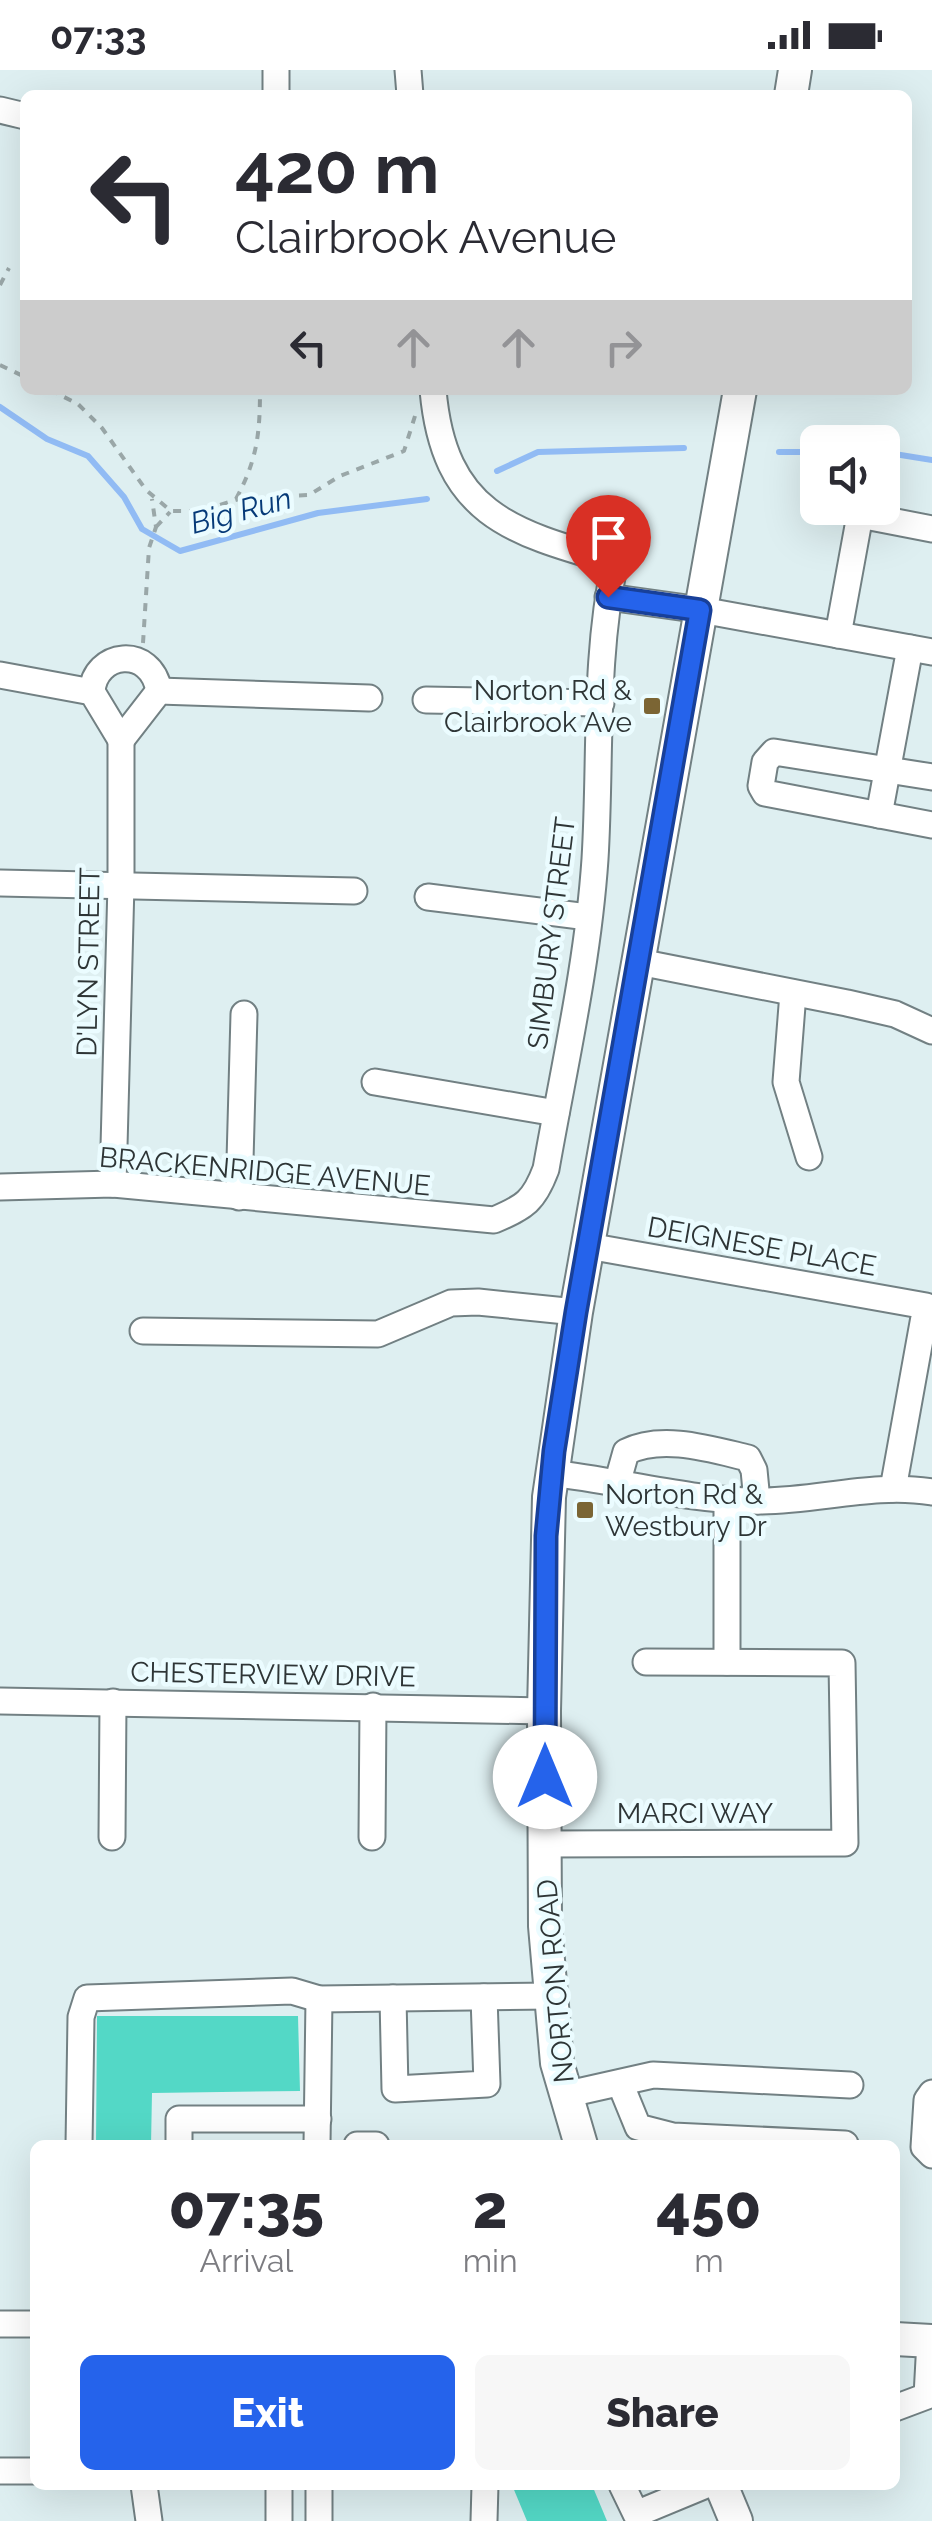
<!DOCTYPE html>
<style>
:root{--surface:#fff;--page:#f7f7f7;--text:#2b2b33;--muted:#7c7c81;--accent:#2563eb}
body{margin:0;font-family:Raleway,sans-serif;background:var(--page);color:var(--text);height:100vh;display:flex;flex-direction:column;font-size:38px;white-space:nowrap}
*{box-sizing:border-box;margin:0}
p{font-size:32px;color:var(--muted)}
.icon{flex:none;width:55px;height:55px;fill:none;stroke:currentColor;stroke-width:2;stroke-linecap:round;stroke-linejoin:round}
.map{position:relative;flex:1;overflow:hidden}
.sheet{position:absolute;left:30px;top:2070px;width:870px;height:350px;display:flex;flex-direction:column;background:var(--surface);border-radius:15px;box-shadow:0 10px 40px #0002}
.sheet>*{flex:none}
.hud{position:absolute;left:20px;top:20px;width:892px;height:305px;border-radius:15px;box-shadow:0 10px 40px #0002;background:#fff;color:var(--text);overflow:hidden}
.buttons{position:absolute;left:800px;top:355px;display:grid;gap:20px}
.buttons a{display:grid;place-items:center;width:100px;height:100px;border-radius:15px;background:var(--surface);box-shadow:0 10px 40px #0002;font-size:50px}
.pin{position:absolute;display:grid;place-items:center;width:85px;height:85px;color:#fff;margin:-102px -42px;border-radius:50% 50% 50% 0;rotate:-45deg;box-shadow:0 0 10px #0007}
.pin .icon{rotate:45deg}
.me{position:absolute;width:110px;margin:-55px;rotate:0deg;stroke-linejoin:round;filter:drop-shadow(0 0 8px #0008)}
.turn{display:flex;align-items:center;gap:35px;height:210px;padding:0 50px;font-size:45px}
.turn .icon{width:130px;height:130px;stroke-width:2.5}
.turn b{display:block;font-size:70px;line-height:85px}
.lanes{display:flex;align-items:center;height:95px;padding:0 50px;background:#0003;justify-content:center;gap:50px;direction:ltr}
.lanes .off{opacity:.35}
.eta{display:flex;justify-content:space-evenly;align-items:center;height:170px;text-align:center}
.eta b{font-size:60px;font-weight:800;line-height:70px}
.action{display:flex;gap:20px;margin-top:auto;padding:20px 50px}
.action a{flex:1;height:115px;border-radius:15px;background:var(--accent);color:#fff;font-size:40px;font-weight:800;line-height:115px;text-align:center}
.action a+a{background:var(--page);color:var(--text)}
.status{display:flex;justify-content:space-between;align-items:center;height:70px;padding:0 50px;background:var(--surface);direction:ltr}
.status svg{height:28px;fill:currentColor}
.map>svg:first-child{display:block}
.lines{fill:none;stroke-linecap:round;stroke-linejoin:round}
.stream{stroke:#91bbf4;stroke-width:6}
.building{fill:#53d8c6}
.minor-casing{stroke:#728083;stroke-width:29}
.major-casing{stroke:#728083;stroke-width:36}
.path{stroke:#9aa7a8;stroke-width:4;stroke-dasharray:8 8;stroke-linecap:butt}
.minor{stroke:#fff;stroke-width:25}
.major{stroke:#fff;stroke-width:32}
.route-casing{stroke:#184099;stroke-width:25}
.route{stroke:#2563eb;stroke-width:18}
.poi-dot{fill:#7b6534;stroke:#ebfcff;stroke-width:4}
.labels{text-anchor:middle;stroke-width:9;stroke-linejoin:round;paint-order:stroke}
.poi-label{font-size:28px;fill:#2e3536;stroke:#ebfcff;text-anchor:end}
.street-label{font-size:28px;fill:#2e3536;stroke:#ebfcff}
.water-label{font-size:30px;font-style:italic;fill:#063a78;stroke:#ebfcff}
</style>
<div class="status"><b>07:33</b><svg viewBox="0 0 49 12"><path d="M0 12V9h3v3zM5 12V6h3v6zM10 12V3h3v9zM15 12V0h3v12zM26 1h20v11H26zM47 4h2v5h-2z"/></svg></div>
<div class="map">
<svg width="932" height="2451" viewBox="0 0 932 2451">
<rect width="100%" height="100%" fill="#deeff1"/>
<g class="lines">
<g class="stream">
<polyline points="0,337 47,369 88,386 124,427 142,459 180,481 318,443 427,429"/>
<polyline points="779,382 818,382"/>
<polyline points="882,382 932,390"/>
<polyline points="497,401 538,382 684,378"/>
</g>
</g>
<g class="building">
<polygon points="97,1946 298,1946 300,2021 152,2023 151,2075 96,2075"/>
<polygon points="512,2415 592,2415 607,2451 527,2451"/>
</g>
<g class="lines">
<defs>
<g id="minor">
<polyline points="408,0 410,25"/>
<polyline points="276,25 276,0"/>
<polyline points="0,40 25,46"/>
<polyline points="608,527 701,540 932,582"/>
<polyline points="838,565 860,445 932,459"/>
<polyline points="0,605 92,622 121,670"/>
<path d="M 92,622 C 94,582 151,574 159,621"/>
<polyline points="426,630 601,633"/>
<polyline points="121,670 159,621 369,628"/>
<polyline points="932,707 774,682 765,692 761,716 765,723 932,755"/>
<polyline points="879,745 910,578"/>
<polyline points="0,813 354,821"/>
<polyline points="428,827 588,847"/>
<polyline points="639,892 847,933 895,944 932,961"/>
<polyline points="793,923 786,1012 809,1087"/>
<polyline points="375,1012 556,1043"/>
<polyline points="113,1114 121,814 121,670"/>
<path d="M 0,1117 L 113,1114 L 494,1150 C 525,1137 534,1131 546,1099 C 564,997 588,893 595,789 C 601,691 594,589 615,492 C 510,462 444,444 433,320"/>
<polyline points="239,1127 244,944"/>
<polyline points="588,1176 926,1236 893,1419"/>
<polyline points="143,1261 378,1264 451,1233 478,1232 576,1242"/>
<path d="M 551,1403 C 620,1411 687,1430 756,1431 C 815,1432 873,1412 932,1422"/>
<path d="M 617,1414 L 626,1382 C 662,1364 710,1379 748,1388 L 754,1400 L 757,1431"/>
<polyline points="727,1430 727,1592"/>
<polyline points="0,1631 544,1641"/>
<polyline points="112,1767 113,1632"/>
<polyline points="372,1767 373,1636"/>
<polyline points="545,1774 845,1773 842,1593 646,1592"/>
<polyline points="393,1928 395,2019 487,2014 484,1927"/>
<polyline points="620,2013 638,2057 673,2066 845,2074"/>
<polyline points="932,2023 927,2030 924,2077 932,2085"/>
<polyline points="564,2025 653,2005 850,2015"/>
<polyline points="79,2075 81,1947 87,1928 292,1921 319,1929 551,1926"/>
<polyline points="179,2075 179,2049 318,2049"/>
<polyline points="317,2075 319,1929"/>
<polyline points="357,2075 376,2075"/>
<polyline points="0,2254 35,2254"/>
<polyline points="895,2338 927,2326 930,2271"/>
<polyline points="0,2401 35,2401"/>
<polyline points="144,2415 149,2451"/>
<polyline points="622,2415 636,2444 706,2415"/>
<polyline points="279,2451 279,2415"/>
<polyline points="319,2451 319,2415"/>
<polyline points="484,2451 485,2415"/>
</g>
<g id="major">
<polyline points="791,25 795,0"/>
<polyline points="581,2075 557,1993 545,1856 544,1641 549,1427 576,1242 740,320"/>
<polyline points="895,2269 932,2271"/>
<polyline points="721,2415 736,2451"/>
</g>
</defs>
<use href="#minor" class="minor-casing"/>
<use href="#major" class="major-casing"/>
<g class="path">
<polyline points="0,215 9,198"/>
<polyline points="0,295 25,307"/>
<polyline points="50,320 78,334 102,358 146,420 171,441 201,441 242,428 309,425 340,406 404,381 415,346"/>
<path d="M 236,429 C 257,390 260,364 260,320"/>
<polyline points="156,457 170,442"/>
<polyline points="143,573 149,478 156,457 152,429"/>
</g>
<use href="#minor" class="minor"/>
<use href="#major" class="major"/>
</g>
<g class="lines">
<defs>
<polyline id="route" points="545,1707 546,1466 554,1381 576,1242 700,540 608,527"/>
</defs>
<use href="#route" class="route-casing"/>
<use href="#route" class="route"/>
</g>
<g class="poi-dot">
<rect x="642" y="626" width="20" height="20" rx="5"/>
<rect x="575" y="1430" width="20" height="20" rx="5"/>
</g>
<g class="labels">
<g class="poi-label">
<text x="632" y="630">Norton Rd &amp;<tspan x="632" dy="32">Clairbrook Ave</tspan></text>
<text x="605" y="1434" text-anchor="start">Norton Rd &amp;<tspan x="605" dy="32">Westbury Dr</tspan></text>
</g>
<g class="street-label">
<text transform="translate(551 863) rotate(-83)" y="10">SIMBURY STREET</text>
<text transform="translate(88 892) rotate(-89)" y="10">D'LYN STREET</text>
<text transform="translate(265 1101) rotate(5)" y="10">BRACKENRIDGE AVENUE</text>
<text transform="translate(762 1176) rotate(10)" y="10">DEIGNESE PLACE</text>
<text transform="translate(273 1604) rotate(1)" y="10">CHESTERVIEW DRIVE</text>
<text x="695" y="1753">MARCI WAY</text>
<text transform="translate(555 1911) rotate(-95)" y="10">NORTON ROAD</text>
</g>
<g class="water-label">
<text transform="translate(241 441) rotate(-15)" y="10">Big Run</text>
</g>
</g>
</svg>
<div class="buttons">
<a><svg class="icon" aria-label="sound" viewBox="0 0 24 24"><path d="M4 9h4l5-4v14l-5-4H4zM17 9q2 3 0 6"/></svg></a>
</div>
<div class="pin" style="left:608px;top:527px;background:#d93025"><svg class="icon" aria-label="arrive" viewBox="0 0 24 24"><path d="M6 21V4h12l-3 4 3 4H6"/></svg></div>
<svg class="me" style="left:545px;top:1707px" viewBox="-20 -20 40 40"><circle r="19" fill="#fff"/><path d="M0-13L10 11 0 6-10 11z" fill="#2563eb"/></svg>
<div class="hud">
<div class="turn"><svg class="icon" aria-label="left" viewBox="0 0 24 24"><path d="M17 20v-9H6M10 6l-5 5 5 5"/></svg><div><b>420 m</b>Clairbrook Avenue</div></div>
<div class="lanes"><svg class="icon" aria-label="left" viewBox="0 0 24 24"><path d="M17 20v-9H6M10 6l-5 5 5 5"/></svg><svg class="icon off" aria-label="ahead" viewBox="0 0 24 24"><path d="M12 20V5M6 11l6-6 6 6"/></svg><svg class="icon off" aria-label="ahead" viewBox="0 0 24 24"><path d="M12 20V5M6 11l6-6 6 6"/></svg><svg class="icon off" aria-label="right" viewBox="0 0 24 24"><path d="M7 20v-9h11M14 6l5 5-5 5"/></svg></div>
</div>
<section class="sheet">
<div class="eta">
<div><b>07:35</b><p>Arrival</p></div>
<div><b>2</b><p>min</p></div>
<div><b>450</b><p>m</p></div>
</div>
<div class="action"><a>Exit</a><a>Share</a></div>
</section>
</div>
